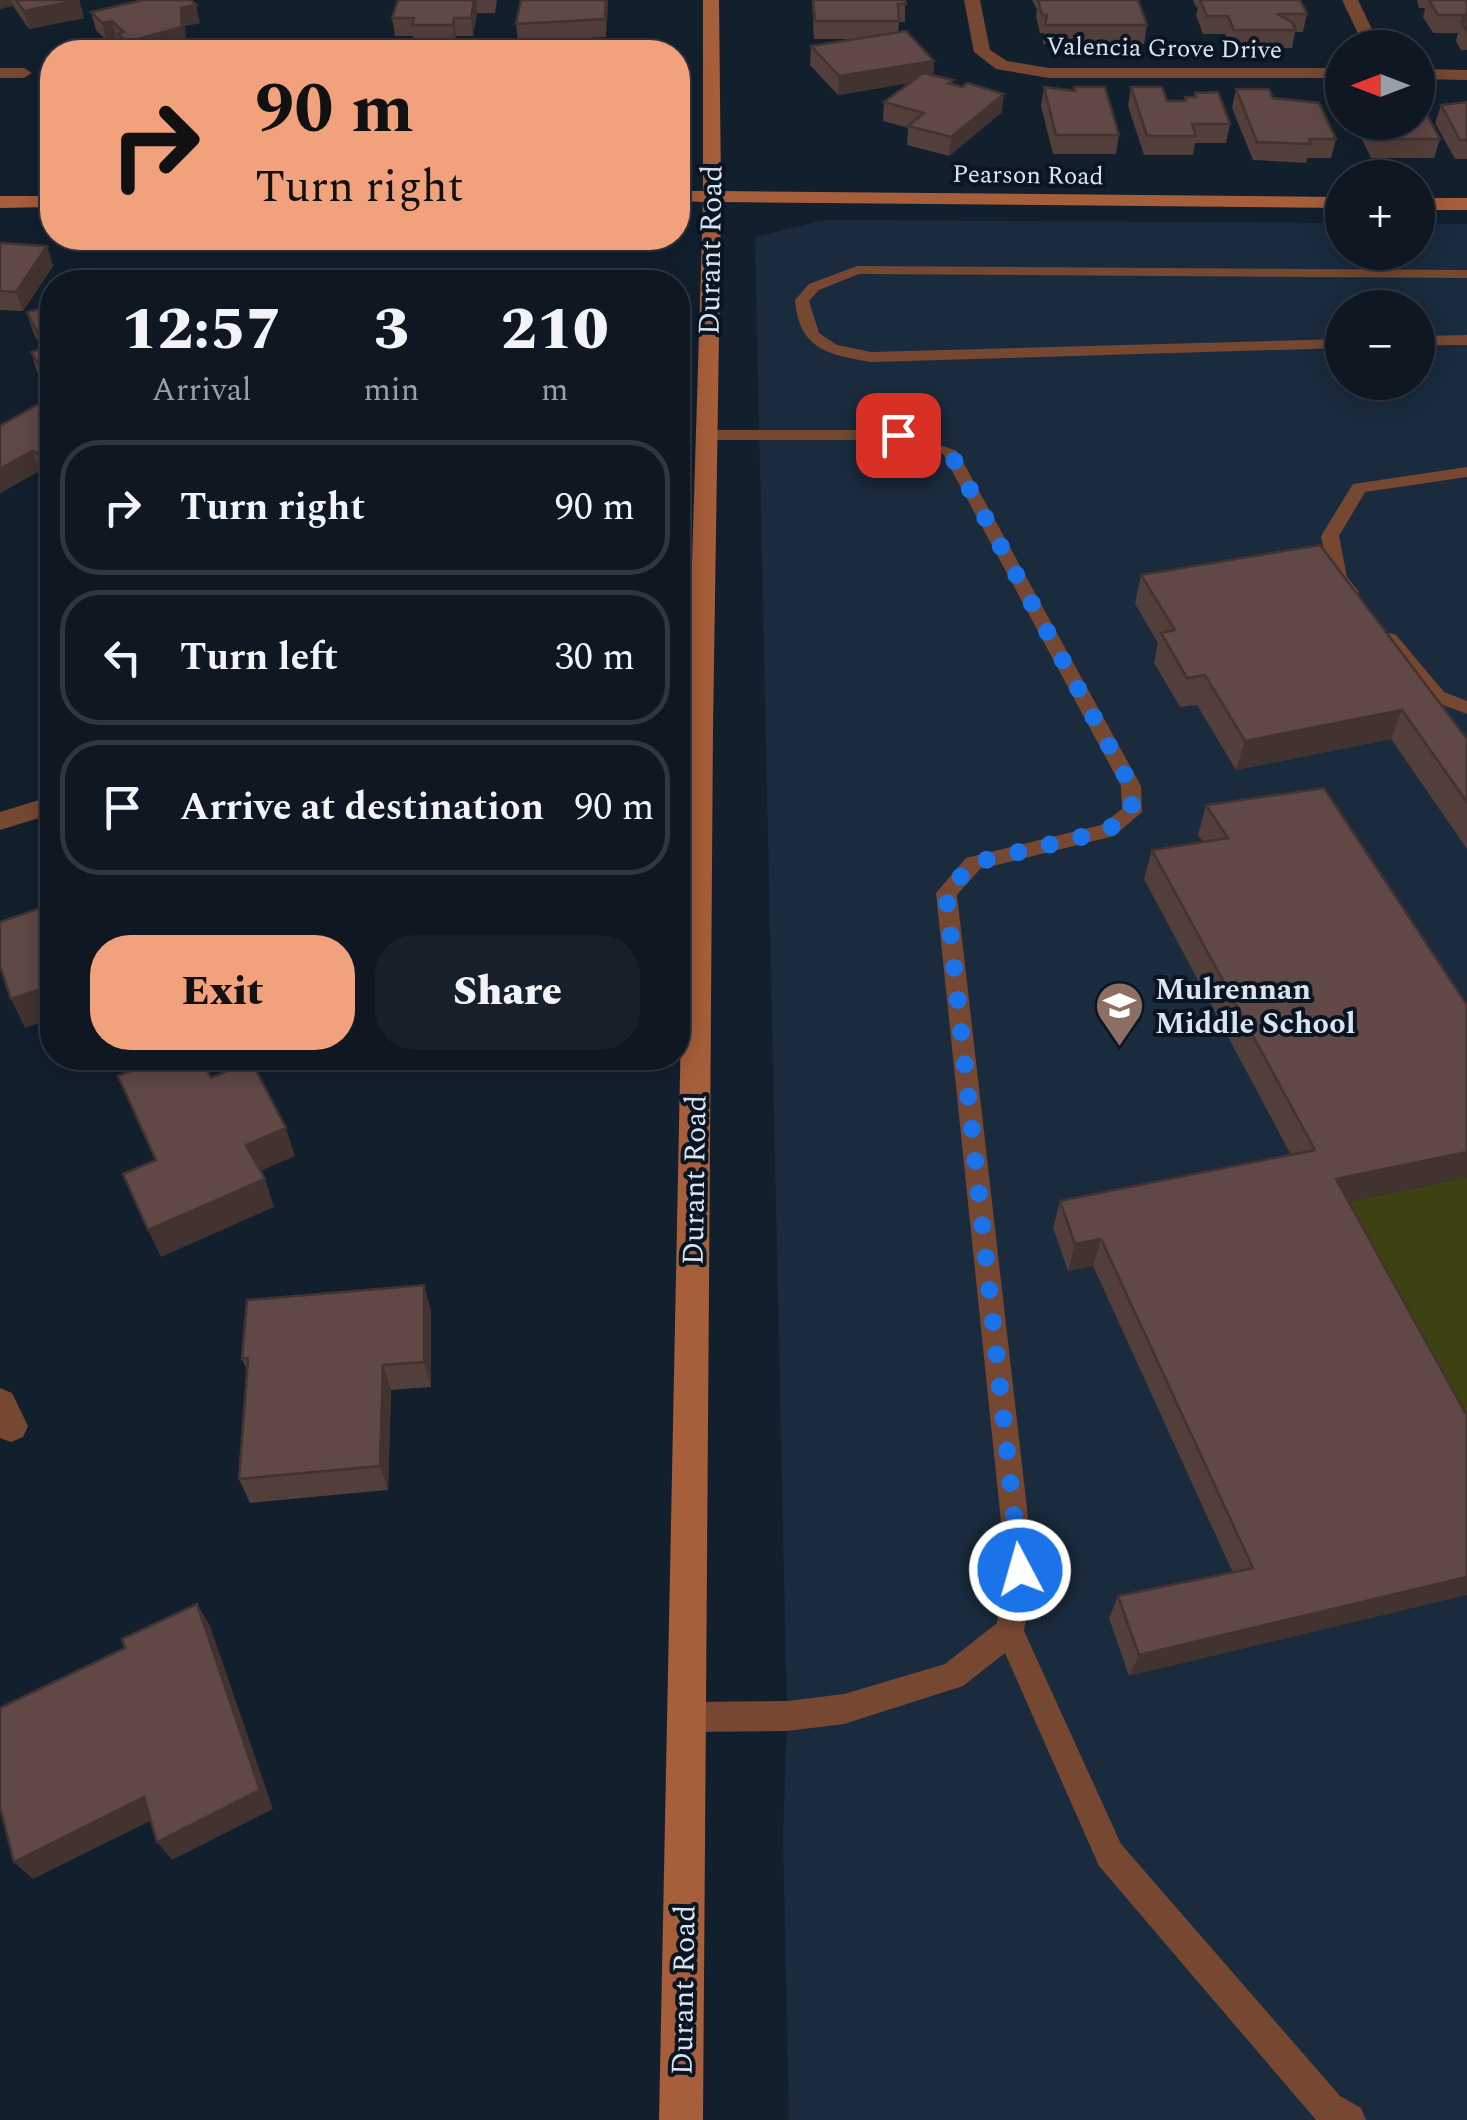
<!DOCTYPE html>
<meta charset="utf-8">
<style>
:root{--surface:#0e1722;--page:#17202a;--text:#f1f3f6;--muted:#9b9fa5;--line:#2e3640;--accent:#f1a17c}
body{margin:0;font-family:Spectral,serif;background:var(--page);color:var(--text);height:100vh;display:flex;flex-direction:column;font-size:38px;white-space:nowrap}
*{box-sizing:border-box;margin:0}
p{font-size:32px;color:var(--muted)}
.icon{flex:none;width:55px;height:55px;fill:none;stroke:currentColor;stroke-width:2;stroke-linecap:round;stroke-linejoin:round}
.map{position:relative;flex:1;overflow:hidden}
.details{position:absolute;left:40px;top:270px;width:650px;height:800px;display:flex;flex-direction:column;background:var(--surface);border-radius:40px;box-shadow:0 5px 25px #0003,0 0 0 2px var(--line)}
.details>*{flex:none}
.top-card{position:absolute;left:40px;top:40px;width:650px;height:210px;border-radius:40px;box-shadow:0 5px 25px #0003,0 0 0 2px var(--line);background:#f1a17c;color:#111;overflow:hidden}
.needle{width:65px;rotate:270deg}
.buttons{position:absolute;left:1325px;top:30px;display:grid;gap:20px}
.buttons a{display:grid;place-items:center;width:110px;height:110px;border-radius:50%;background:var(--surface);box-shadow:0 5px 25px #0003,0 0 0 2px var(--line);font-size:50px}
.pin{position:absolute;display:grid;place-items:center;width:85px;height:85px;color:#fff;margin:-42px;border-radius:20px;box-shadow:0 5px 15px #0006}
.me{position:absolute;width:110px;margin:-55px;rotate:354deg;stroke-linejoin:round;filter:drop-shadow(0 0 8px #0008)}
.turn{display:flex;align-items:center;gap:35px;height:210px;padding:0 50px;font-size:45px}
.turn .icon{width:130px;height:130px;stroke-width:2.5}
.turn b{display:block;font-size:70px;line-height:85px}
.eta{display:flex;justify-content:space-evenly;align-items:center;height:170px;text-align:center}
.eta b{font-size:60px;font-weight:800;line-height:70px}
.button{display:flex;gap:20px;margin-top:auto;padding:20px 50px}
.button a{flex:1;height:115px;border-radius:40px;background:var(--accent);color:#111;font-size:40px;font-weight:800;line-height:115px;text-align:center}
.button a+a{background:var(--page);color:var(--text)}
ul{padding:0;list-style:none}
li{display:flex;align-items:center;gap:30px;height:135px;margin:0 20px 15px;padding:0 30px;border:5px solid var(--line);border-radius:40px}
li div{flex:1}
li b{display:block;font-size:38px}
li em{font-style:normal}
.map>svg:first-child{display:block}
.built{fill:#192b3d;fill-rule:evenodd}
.green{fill:#3e4112}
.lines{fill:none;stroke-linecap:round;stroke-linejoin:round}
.lane{fill:#764832;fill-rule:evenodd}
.street{fill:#764832;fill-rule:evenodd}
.secondary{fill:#a75e3a;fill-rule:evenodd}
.wall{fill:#523e3b}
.shaded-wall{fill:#423230}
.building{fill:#5f4845;stroke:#423230;stroke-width:2.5}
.route{stroke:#1a73e8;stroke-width:18;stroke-dasharray:0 32.4}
.labels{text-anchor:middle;stroke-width:8;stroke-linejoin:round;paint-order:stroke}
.far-street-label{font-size:25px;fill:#dbe4ee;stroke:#091523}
.street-label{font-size:30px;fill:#dbe4ee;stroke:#091523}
.poi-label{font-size:30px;font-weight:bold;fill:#dbe4ee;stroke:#091523;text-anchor:start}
</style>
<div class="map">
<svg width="1467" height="2120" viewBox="0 0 1467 2120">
<rect width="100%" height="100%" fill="#121f2d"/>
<path class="built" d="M 825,220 L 1342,223 L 1342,252 L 1418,252 L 1418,224 L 1467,224 L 1467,2120 L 789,2120 L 783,1836 L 787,1716 L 755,237 ZM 1342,308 L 1418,308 L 1418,382 L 1342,382 Z"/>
<polygon class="green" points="1467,1177 1467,1471 1324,1207"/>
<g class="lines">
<g class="lane">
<path d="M 857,266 L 1467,270 L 1467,278 L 859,274 L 819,290 L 809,301 L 819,333 L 837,345 L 871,352 L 1342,339 L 1342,348 L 871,362 C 828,355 799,349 795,300 L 809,284 Z"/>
<polygon points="1467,335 1467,345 1418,345 1418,336"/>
<polygon points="899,430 957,451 1141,786 1142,812 1114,836 980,869 957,895 1034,1570 1024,1631 1121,1844 1340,2096 1361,2108 1366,2120 1316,2120 1099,1866 1005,1653 963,1686 844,1724 787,1731 687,1732 677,1727 672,1717 677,1707 687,1702 787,1701 844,1694 945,1664 997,1623 1006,1570 936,893 966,858 1101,825 1122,809 1121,786 943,454 898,440 707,440 699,435 707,430"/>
<polygon points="1467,467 1467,477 1365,492 1339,536 1347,577 1359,592 1356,596 1344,596 1329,578 1321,536 1353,484"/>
<polygon points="1390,633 1396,635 1444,692 1467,701 1467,714 1430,700 1381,639"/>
</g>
<g class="street">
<polygon points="964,0 980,0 990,50 1007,61 1049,68 1342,68 1342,78 1049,78 996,69 974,52"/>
<polygon points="1342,0 1358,0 1381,48 1365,48"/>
<polygon points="0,68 24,68 32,73 24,78 0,78"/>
<polygon points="1418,69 1467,70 1467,80 1418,79"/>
<polygon points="52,796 52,814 0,830 0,812"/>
<polygon points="0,1388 12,1393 28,1426 23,1437 11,1442 0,1438"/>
</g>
<g class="secondary">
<polygon points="703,0 719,0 721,191 1342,197 1342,208 721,202 713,728 703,2120 659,2120 687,728 703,202 678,201 678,191 703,191"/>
<polygon points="0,196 52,196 52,207 0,208"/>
<rect x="1418" y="198" width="49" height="12"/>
</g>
</g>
<g class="wall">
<polygon points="0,0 79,0 84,18 29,29 13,6"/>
<polygon points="398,0 497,0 495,13 477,13 473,36 456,36 455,43 414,43 413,36 395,36 392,18"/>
<polygon points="521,0 608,0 606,37 518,42 516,24"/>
<polygon points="812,0 905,0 905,22 899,22 898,33 934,61 933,75 953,80 952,84 1002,112 949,156 907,145 908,128 883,121 884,102 909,83 838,95 810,65 811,46 857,39 814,39"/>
<polygon points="1032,0 1138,0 1147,25 1144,44 1043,44 1044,33 1040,33 1036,17 1037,9"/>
<polygon points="1193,0 1300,0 1307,14 1303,32 1295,32 1292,48 1231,48 1225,34 1203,34 1196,15 1198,7 1196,7"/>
<polygon points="1417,0 1467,0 1467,50 1461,50 1456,41 1458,33 1433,33 1423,17 1425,8 1419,8"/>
<polygon points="91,12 200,23 185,26 186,45 159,52 123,52 120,43 116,39 107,41 96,30"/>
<polygon points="1044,87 1073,90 1074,87 1119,135 1116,154 1053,154 1041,106"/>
<polygon points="1131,87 1167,101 1185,101 1185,97 1194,97 1195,93 1230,124 1226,143 1195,143 1193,155 1144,155 1128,106"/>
<polygon points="1236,89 1273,98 1336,139 1331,158 1307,158 1306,163 1253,160 1232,108"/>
<polygon points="1336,91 1342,91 1342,122 1418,122 1440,139 1434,158 1371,158 1354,123 1339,123 1332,109"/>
<polygon points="1467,102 1467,159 1455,159 1435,123 1441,105"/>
<polygon points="0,243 47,246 53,266 23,311 0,310"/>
<polygon points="52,306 50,392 37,372 31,352 42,349 33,332 27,312"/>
<polygon points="37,405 44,474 39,471 0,493"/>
<polygon points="1141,575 1467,739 1467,849 1391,739 1236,770 1197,705 1180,707 1154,663 1158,643 1135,604"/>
<polygon points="1206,805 1467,1005 1349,1201 1467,1416 1129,1676 1109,1618 1118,1596 1233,1573 1093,1266 1068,1271 1053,1228 1060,1201 1291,1155 1144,879 1152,850 1203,842 1198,835"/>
<polygon points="424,1285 431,1311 431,1387 391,1390 388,1490 250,1503 239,1479 247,1370 242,1359"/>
</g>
<g class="shaded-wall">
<polygon points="0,0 11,0 13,6 0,9"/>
<polygon points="79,0 84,18 29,29 24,11"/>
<polygon points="474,0 476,0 477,13 473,36 471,18"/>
<polygon points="606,0 608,0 608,8 606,37 605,19"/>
<polygon points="196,5 200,23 185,26 186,45 159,52 129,52 127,42 181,8"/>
<polygon points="454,18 456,36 455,43 453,25"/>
<polygon points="112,21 116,39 107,41 102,23"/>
<polygon points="934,61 933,79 838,95 839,76"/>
<polygon points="1004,94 1002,112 949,156 951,137"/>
<polygon points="47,246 53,266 23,311 16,292"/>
<polygon points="52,369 52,391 50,392 43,372"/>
<polygon points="52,439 52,469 44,474 37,453 44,443"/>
<polygon points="32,451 39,471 0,493 0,469"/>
<polygon points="1402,710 1391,739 1236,770 1245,741"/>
<polygon points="49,986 52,991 52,1018 25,1028 11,999"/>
<polygon points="286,1128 295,1156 256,1173 246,1145"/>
<polygon points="1467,1152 1467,1177 1324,1207 1336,1179"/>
<polygon points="265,1179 274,1207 161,1257 148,1230"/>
<polygon points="1101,1239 1093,1266 1068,1271 1075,1244"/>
<polygon points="424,1285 431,1311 431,1387 424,1362"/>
<polygon points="383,1365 391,1390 388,1490 380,1466"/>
<polygon points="1467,1577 1467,1595 1129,1676 1139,1655"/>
<polygon points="197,1604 210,1626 273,1809 172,1860 157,1842"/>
<polygon points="144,1797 160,1816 33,1879 14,1862"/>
</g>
<g class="building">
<polygon points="16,0 79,0 24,11"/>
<polygon points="143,0 191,0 196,5 181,8 182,27 127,42 118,34 124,32 112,21 102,23 91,12"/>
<polygon points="398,0 474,0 471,18 454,18 453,25 412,25 414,18 392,18"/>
<polygon points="521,0 606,0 605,19 516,24"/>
<polygon points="813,0 905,0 906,4 898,4 899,21 815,21"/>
<polygon points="1038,0 1138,0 1147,25 1045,25 1047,15 1042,15"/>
<polygon points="1200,0 1300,0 1307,14 1277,14 1292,22 1296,30 1234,30 1228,16 1207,16"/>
<polygon points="1429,0 1467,0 1467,15 1438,15"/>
<polygon points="1463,18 1467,18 1467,31 1461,22 1465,22"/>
<polygon points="906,31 934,61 839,76 811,46"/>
<polygon points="923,73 953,80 948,83 962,87 967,83 1004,94 951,137 908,126 924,113 884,102"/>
<polygon points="1044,87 1075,91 1074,87 1105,87 1119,135 1056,135"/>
<polygon points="1131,87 1162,87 1167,101 1186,101 1185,97 1196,97 1195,93 1218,92 1230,124 1192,124 1196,136 1147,136"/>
<polygon points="1236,89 1269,89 1273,98 1319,103 1336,139 1309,139 1311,144 1257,142"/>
<polygon points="1336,91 1342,91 1342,102"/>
<polygon points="1418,98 1440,139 1376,139 1368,122 1418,122"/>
<polygon points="1467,102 1467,140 1460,140 1441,105"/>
<polygon points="0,243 47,246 16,292 0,291"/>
<polygon points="52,306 52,369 43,372 31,352 45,348 27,312"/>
<polygon points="37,405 52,413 52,439 44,443 50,446 37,453 32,451 0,469 0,426"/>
<polygon points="1320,545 1467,739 1467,802 1402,710 1245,741 1205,675 1187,678 1161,633 1175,630 1141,575"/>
<polygon points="1324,788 1467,1005 1467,1152 1336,1179 1467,1416 1467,1577 1139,1655 1118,1596 1253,1568 1101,1239 1075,1244 1060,1201 1315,1150 1152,850 1228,838 1206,805"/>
<polygon points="52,904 52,991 51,992 49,986 11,999 0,966 0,922"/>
<polygon points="163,1058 201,1058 211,1078 251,1061 286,1128 246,1145 265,1179 148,1230 123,1174 156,1160 118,1076"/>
<polygon points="424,1285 424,1362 383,1365 380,1466 239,1479 248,1358 242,1359 247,1300"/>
<polygon points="197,1604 260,1790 157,1842 144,1797 14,1862 0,1807 0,1708 125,1648 122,1639"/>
</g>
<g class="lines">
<polyline class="route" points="898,435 949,451 1131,786 1132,812 1106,831 973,863 946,893 1020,1570"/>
</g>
<defs>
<symbol id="school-pin" viewBox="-11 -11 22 30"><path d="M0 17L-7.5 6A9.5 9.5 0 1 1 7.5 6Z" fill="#8d6e63" stroke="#091523"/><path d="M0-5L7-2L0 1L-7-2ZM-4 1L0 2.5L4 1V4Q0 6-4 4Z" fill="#fff"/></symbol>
</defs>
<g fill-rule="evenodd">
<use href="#school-pin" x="1092" y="978" width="55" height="75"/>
</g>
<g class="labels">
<g class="far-street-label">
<text transform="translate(1164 47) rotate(1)" y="9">Valencia Grove Drive</text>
<text transform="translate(1028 174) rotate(1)" y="9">Pearson Road</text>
</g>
<g class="street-label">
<text transform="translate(710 250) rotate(-89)" y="10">Durant Road</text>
<text transform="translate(694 1180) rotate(-89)" y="10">Durant Road</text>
<text transform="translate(683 1990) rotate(-89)" y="10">Durant Road</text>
</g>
<g class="poi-label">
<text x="1155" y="999">Mulrennan<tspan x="1155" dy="34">Middle School</tspan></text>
</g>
</g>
</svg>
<div class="buttons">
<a><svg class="needle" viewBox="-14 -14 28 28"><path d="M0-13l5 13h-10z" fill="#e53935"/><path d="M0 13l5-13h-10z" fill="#9b9fa5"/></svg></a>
<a>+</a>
<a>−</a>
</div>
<div class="pin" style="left:898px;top:435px;background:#d93025"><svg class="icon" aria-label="arrive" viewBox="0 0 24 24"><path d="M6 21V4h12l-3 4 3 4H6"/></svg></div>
<svg class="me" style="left:1020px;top:1570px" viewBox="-20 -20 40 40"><circle r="17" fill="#1a73e8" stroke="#fff" stroke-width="3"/><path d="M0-11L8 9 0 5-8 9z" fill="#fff"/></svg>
<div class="top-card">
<div class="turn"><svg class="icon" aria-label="right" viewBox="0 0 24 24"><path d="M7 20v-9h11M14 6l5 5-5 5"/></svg><div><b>90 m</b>Turn right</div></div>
</div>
<section class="details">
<div class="eta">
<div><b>12:57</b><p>Arrival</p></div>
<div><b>3</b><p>min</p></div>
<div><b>210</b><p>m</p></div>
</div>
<ul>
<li><svg class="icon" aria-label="right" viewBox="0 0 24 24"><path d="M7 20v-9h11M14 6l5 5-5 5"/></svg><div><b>Turn right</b></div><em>90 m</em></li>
<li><svg class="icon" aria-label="left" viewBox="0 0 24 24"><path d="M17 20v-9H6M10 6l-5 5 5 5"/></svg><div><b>Turn left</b></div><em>30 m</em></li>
<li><svg class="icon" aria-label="arrive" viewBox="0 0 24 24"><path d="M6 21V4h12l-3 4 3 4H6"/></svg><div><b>Arrive at destination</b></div><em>90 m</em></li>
</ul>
<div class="button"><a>Exit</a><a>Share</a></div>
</section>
</div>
